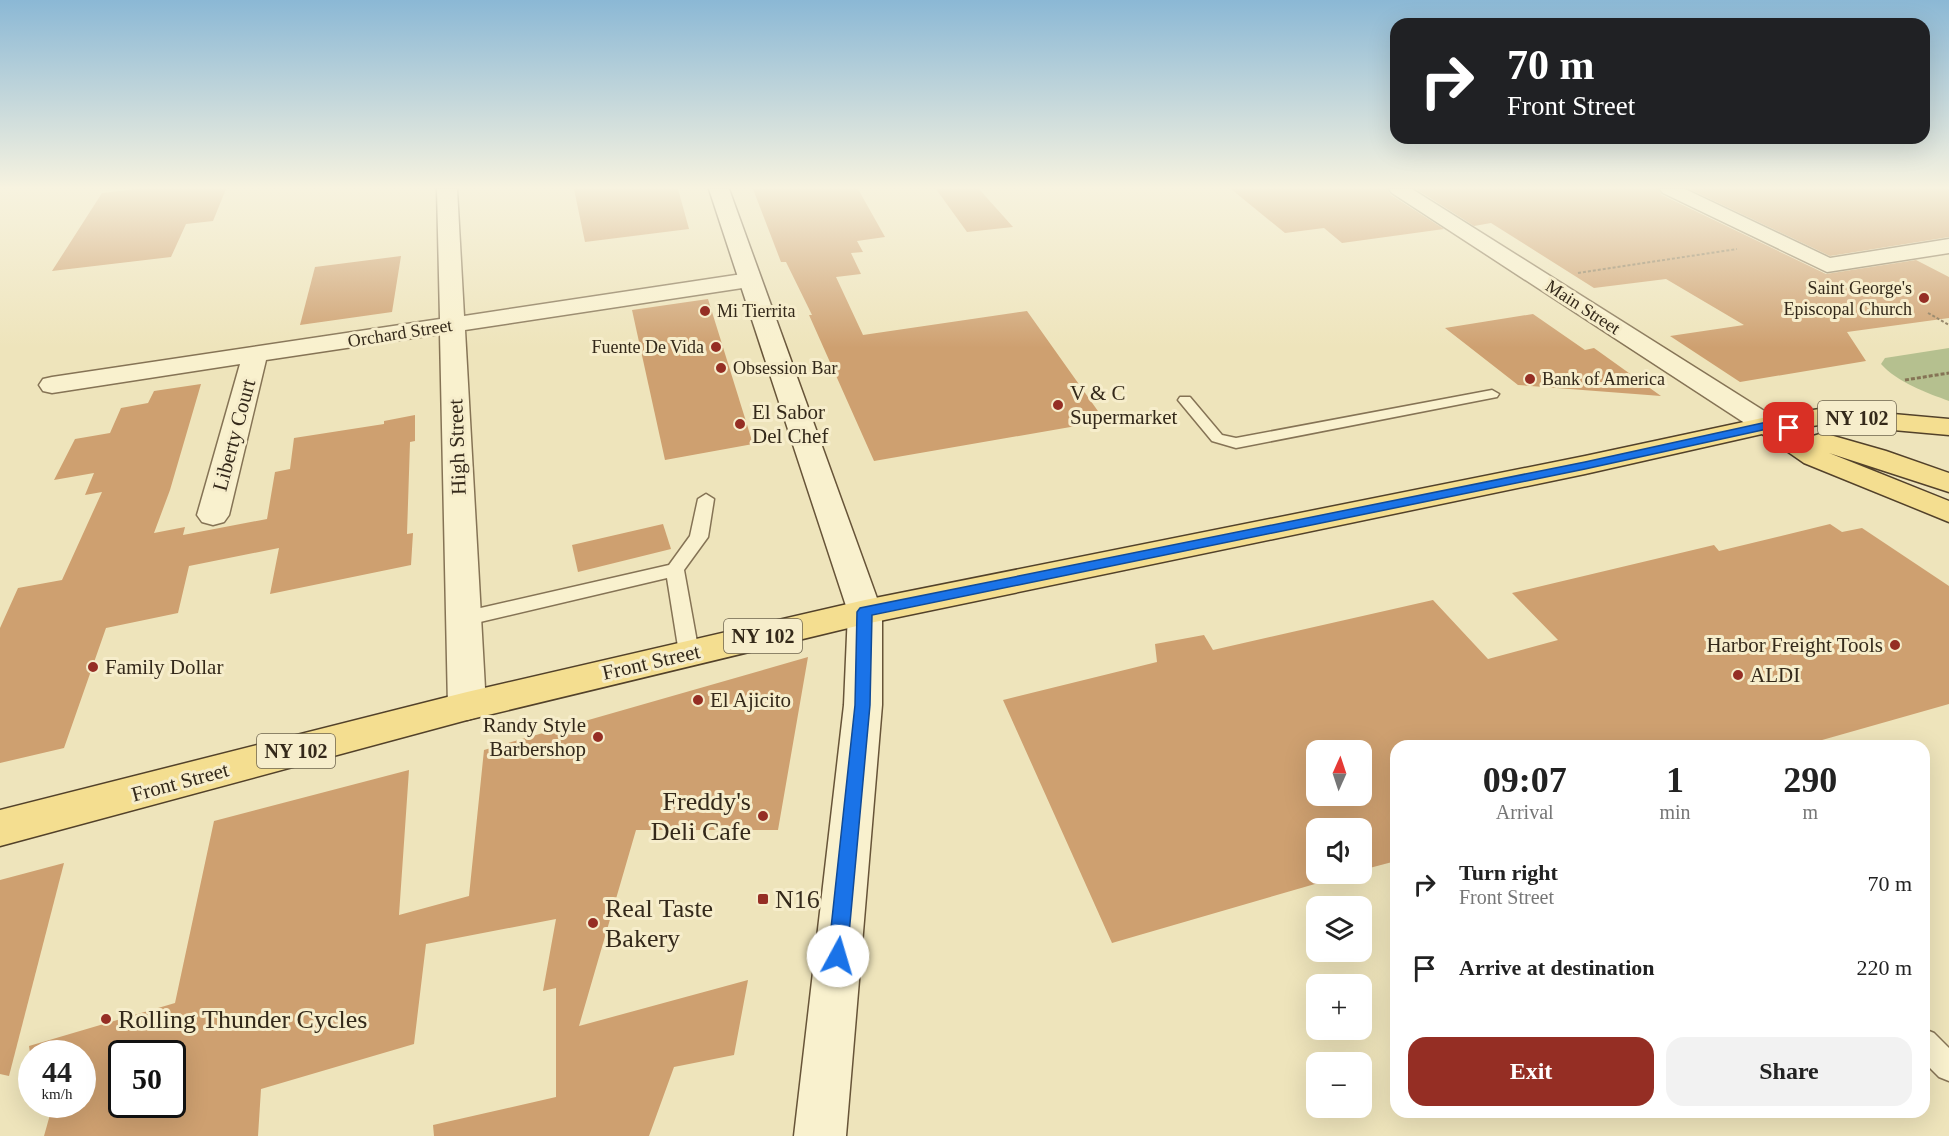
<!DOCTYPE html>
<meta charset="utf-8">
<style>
:root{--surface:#fff;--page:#f2f2f2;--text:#222;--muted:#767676;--accent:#952e24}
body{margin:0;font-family:Georgia,serif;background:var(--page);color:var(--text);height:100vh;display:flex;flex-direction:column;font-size:22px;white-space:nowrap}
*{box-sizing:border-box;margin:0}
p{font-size:20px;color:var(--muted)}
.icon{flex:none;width:33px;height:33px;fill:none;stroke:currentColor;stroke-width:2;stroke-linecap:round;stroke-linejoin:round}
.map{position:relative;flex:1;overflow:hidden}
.drawer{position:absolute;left:1390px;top:740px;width:540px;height:378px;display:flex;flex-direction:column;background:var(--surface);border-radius:18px;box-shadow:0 6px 24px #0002}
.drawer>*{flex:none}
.guide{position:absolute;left:1390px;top:18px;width:540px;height:126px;border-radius:18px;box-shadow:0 6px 24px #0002;background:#202124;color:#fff;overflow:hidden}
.needle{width:39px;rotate:3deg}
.controls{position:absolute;left:1306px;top:740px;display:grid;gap:12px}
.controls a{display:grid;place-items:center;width:66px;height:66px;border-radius:12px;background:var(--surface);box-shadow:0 6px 24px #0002;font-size:30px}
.speed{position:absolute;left:18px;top:1040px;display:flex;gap:12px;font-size:30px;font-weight:700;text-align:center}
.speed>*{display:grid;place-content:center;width:78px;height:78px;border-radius:50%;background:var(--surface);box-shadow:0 6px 24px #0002;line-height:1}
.speed small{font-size:15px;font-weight:400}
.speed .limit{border:3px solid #111;border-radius:9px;background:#fff;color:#111}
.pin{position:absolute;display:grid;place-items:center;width:51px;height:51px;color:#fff;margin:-26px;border-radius:12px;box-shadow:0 3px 9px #0006}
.me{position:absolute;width:66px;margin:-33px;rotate:6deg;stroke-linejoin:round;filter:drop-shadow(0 0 4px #0008)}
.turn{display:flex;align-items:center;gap:21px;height:126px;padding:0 18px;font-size:27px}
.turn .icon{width:78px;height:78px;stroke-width:2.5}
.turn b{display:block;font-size:42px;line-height:51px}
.eta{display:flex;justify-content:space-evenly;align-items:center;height:102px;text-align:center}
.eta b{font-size:36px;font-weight:700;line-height:42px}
.button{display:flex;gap:12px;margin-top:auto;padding:12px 18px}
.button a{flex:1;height:69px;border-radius:18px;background:var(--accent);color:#fff;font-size:24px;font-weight:700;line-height:69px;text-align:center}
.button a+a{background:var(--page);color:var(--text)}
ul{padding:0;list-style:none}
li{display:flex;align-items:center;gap:18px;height:84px;padding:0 18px}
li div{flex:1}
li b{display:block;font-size:22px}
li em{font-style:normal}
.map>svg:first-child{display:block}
.cemetery{fill:#b5c08f}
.building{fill:#cea070;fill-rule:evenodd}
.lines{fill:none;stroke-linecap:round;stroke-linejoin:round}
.service-casing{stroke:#857355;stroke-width:3}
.minor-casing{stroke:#857355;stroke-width:3}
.tertiary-casing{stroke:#857355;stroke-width:3}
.secondary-casing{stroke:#675438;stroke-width:3}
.primary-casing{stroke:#52412a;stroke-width:3}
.path-far1{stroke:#857355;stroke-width:2;stroke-dasharray:3 2;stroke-linecap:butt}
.path{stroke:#857355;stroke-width:3;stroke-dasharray:4 2;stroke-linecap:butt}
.service{fill:#f9f1ce;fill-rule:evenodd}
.minor{fill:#f9f1ce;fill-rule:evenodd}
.tertiary{fill:#f9f1ce;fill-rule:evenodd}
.secondary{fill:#f9f1ce;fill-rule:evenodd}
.primary{fill:#f4de90;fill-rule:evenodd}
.route{fill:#1a73e8;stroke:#114b97;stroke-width:1.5}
.poi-dot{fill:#952e24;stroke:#f6edcb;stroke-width:2}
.labels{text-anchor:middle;stroke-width:6;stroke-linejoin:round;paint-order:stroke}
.far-poi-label{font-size:18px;fill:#34291a;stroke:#f6edcb;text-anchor:start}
.far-street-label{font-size:18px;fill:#34291a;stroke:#f6edcb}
.shield{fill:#f6edcb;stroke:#6e644f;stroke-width:1.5}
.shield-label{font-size:20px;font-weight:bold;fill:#34291a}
.poi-label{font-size:21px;fill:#34291a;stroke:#f6edcb;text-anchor:start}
.street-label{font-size:21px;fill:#34291a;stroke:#f6edcb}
.near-poi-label{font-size:26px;fill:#34291a;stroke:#f6edcb;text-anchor:start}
</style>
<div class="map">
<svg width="1949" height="1136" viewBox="0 0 1949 1136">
<rect width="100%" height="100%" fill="#eee4bb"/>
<path class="cemetery" d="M 1949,348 L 1949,401 C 1927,393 1897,382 1881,364 L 1885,358 Z"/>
<g class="building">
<polygon points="136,189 226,189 213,221 186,224 171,257 52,271 102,193"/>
<polygon points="574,189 678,189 689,229 585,242"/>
<polygon points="753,189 858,189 885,237 857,241 863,252 851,253 861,274 836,277 863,335 1027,311 1105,421 874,461 809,315 812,315 786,262 781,262"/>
<polygon points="936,189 979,189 1013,227 967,232"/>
<polygon points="1231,189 1387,189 1391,195 1444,229 1342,243 1324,228 1285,233"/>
<polygon points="1416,189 1658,189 1662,195 1826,274 1916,260 1949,277 1949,318 1847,332 1866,361 1740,382 1670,336 1744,325 1666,279 1594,288 1491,223 1474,226"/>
<polygon points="1689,189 1949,189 1949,237 1830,256"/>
<polygon points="401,256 392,312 300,325 315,267"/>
<polygon points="708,299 753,444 665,460 632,310"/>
<polygon points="1533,314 1585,350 1594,348 1661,396 1518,385 1445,328"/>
<polygon points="201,384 170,490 154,533 185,527 183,535 267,519 275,472 290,469 294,438 384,424 384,421 415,415 415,441 410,442 407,534 413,533 411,565 270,594 279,548 189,566 178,613 106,628 64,748 0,763 0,628 18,588 62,580 102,492 85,495 94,473 54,480 75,439 110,433 121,408 148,403 154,391"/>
<polygon points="663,524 671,549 578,572 572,545"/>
<path d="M 1830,524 L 1842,532 L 1862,528 L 1949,586 L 1949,704 L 1801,746 L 1396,746 L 1396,861 L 1362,870 L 1362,828 L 1317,828 L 1317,873 L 1353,873 L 1112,943 L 1003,700 L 1157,662 L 1155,644 L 1204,635 L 1213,650 L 1433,600 L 1488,659 L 1558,640 L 1512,593 L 1714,545 L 1719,551 ZM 1317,750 L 1362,750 L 1362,795 L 1317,795 Z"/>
<path d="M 808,657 L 778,830 L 636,830 L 579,1026 L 748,980 L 734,1055 L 674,1067 L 649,1136 L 434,1136 L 433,1125 L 556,1097 L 556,988 L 543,991 L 556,919 L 426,944 L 414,1044 L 261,1089 L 258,1136 L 44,1136 L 53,1104 L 82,1104 L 82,1053 L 30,1053 L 29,1046 L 175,1003 L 214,821 L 409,770 L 399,915 L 469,896 L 484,750 ZM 122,1053 L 172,1053 L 172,1104 L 122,1104 Z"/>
<polygon points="64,863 9,1076 0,1074 0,880"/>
</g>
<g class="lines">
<defs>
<g id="service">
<polygon points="1492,390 1499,394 1497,397 1236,448 1212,441 1178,400 1180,397 1190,397 1222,435 1236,438"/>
<polygon points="706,494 714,499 708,537 684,570 699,653 696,658 689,660 682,658 679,653 667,578 463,626 456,624 454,619 456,614 463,612 669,565 690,536 698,499"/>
<polygon points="1924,1029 1934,1033 1949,1048 1949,1081 1939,1077 1924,1062"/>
</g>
<g id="minor">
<polygon points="437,189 457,189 464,316 749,273 757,275 760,280 757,285 749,287 465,330 486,706 480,716 467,720 454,716 448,706 440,334 266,360 229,515 224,522 213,525 202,522 197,515 240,364 52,393 43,391 39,385 43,379 52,377 440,319"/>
<polygon points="1660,189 1685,189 1830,258 1949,239 1949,253 1827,272 1663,193"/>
</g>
<polygon id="tertiary" points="1389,189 1412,189 1777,419 1781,425 1777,431 1767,433 1757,431 1392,193"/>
<polygon id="secondary" points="709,189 729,189 882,612 882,705 846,1136 794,1136 844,705 848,612"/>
<polygon id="primary" points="1826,408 1949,419 1949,435 1826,424 1792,429 1809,441 1813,436 1823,433 1886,451 1949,473 1949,492 1829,453 1949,501 1949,522 1804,463 1762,434 1585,474 865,624 467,720 0,846 0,810 467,692 865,600 1585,456 1767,417"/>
</defs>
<use href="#service" class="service-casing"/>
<use href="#minor" class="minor-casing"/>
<use href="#tertiary" class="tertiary-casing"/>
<use href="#secondary" class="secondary-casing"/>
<use href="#primary" class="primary-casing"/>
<g class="path-far1">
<polyline points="1578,273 1737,249"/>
<polyline points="1928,313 1949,325"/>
</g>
<polyline class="path" points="1905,380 1949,373"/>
<use href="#service" class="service"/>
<use href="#minor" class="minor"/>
<use href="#tertiary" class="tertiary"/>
<use href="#secondary" class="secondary"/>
<use href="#primary" class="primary"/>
</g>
<linearGradient id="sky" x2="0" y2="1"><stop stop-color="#8bb8d5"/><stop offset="0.54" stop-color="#f7f3e0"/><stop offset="1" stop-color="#f7f3e0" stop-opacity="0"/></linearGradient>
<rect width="1949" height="348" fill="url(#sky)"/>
<polygon class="route" points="1767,422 1789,424 1794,428 1789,431 1767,429 1585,469 872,615 870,705 847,956 844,962 838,965 831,962 828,956 855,705 857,612 860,608 1585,462"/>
<g class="poi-dot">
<circle cx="1924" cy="298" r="6"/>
<circle cx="705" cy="311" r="6"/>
<circle cx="716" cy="347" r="6"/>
<circle cx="721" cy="368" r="6"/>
<circle cx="1530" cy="379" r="6"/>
<circle cx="1058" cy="405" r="6"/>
<circle cx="740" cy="424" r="6"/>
<circle cx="1895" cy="645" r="6"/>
<circle cx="93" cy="667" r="6"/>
<circle cx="1738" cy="675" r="6"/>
<circle cx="698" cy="700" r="6"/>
<circle cx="598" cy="737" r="6"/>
<circle cx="763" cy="816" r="6"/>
<rect x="757" y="893" width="12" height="12" rx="3"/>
<circle cx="593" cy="923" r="6"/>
<circle cx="106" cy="1019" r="6"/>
</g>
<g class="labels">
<g class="far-poi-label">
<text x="1912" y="294" text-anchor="end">Saint George's<tspan x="1912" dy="21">Episcopal Church</tspan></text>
<text x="717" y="317">Mi Tierrita</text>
<text x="704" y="353" text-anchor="end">Fuente De Vida</text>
<text x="733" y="374">Obsession Bar</text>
<text x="1542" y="385">Bank of America</text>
</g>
<g class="far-street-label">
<text transform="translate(1583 307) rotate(33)" y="6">Main Street</text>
<text transform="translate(400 333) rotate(-9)" y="6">Orchard Street</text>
</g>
<g class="shield">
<rect x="1818" y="401" width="78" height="34" rx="4.5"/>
<rect x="724" y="619" width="78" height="34" rx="4.5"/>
<rect x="257" y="734" width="78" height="34" rx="4.5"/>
</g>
<g class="shield-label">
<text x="1857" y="425">NY 102</text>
<text x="763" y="643">NY 102</text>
<text x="296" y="758">NY 102</text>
</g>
<g class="poi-label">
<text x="1070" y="400">V &amp; C<tspan x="1070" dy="24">Supermarket</tspan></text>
<text x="752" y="419">El Sabor<tspan x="752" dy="24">Del Chef</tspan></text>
<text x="1883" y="652" text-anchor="end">Harbor Freight Tools</text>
<text x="105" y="674">Family Dollar</text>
<text x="1750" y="682">ALDI</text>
<text x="710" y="707">El Ajicito</text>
<text x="586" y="732" text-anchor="end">Randy Style<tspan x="586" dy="24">Barbershop</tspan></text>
</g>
<g class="street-label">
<text transform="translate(234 435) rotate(-75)" y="7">Liberty Court</text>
<text transform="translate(457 447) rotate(-92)" y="7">High Street</text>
<text transform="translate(651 662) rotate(-13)" y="7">Front Street</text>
<text transform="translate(180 782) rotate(-15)" y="7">Front Street</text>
</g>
<g class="near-poi-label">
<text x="751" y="810" text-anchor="end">Freddy's<tspan x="751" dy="30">Deli Cafe</tspan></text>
<text x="775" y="908">N16</text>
<text x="605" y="917">Real Taste<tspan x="605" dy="30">Bakery</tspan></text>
<text x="118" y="1028">Rolling Thunder Cycles</text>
</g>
</g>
</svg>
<div class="controls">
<a><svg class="needle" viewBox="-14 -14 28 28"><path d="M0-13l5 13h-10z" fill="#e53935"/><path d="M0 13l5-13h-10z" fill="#767676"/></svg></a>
<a><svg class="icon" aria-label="sound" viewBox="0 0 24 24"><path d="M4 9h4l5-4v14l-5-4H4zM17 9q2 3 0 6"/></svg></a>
<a><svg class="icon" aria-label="layers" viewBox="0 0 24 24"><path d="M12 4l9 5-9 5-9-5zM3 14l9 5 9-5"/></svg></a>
<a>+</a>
<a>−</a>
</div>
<div class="speed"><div>44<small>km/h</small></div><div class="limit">50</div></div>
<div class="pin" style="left:1789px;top:428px;background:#d93025"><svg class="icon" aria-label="arrive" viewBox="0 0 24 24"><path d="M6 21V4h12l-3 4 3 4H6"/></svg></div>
<svg class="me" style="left:838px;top:956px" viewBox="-20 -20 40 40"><circle r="19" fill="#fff"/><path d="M0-13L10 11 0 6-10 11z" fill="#1a73e8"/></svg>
<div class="guide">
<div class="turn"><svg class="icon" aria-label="right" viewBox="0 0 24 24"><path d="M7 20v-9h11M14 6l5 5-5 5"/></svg><div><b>70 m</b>Front Street</div></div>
</div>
<section class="drawer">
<div class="eta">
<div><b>09:07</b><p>Arrival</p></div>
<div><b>1</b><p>min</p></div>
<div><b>290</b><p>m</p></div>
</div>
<ul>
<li><svg class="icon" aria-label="right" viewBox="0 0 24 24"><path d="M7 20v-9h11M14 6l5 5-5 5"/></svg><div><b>Turn right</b><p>Front Street</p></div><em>70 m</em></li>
<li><svg class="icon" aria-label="arrive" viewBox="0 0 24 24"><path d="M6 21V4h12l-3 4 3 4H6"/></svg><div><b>Arrive at destination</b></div><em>220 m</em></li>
</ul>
<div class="button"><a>Exit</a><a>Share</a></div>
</section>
</div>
